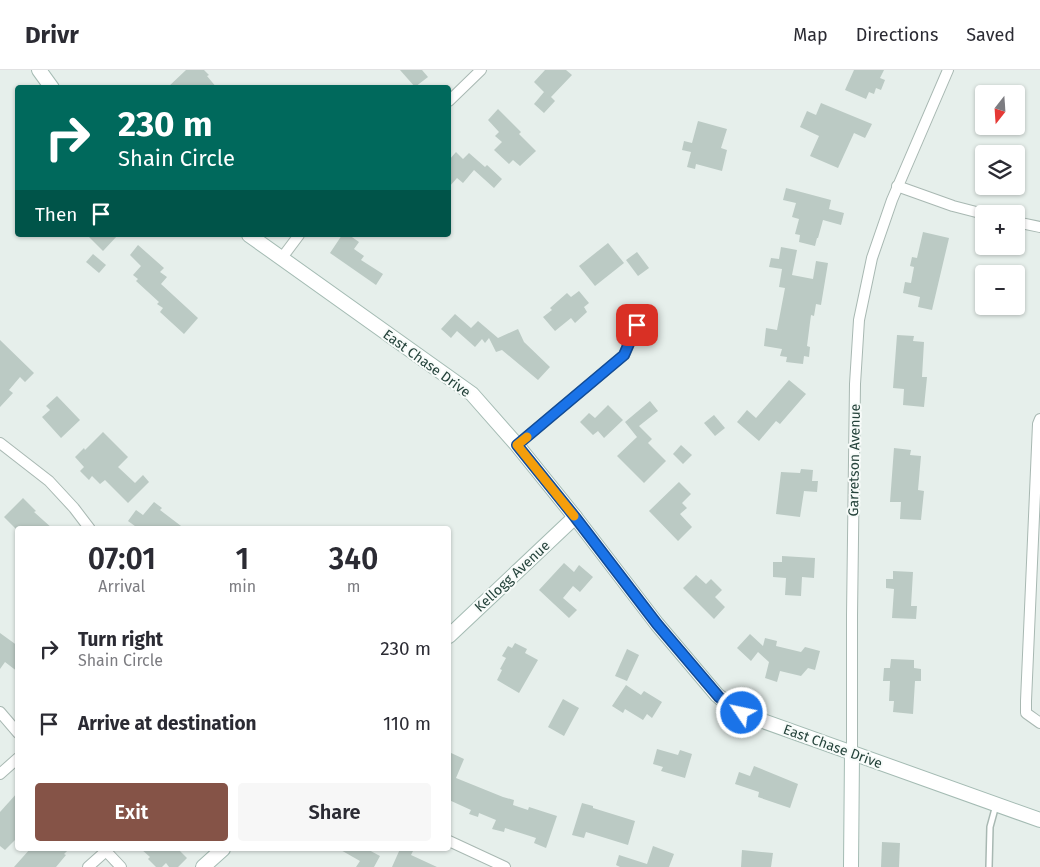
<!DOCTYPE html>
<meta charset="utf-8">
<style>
:root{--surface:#fff;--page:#f7f7f7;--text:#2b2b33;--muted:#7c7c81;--line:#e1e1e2;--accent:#855347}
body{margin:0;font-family:"Fira Sans",sans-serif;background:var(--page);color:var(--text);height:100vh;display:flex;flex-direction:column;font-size:19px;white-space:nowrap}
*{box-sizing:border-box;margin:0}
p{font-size:16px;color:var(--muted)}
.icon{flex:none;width:28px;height:28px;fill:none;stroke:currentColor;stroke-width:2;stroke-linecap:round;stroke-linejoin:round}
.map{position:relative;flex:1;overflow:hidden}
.drawer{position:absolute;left:15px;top:456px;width:436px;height:325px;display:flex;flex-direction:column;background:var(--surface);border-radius:5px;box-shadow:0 1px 4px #0004}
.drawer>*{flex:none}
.banner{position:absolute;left:15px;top:15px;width:436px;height:152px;border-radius:5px;box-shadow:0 1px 4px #0004;background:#00695c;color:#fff;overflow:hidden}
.needle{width:32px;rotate:197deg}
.tools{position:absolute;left:975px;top:15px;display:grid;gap:10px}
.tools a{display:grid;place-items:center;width:50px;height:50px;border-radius:5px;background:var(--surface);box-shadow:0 1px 4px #0004;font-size:25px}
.pin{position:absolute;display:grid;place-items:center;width:42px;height:42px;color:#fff;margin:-21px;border-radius:10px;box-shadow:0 2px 8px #0006}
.me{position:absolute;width:55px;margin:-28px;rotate:304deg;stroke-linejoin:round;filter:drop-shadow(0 0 4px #0008)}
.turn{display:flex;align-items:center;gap:18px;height:105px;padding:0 20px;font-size:22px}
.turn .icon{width:65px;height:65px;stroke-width:2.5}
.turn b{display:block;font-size:35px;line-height:42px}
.then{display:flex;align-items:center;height:48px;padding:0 20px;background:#0003;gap:10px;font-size:19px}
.eta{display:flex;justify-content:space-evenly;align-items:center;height:85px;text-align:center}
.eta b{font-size:30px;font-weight:600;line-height:35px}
.primary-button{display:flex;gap:10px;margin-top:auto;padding:10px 20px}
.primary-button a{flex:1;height:58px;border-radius:5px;background:var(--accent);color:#fff;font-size:20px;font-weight:600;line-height:58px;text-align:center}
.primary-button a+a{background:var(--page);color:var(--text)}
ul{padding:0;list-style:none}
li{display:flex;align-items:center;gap:15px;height:75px;padding:0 20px}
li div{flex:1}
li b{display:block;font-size:19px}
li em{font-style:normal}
header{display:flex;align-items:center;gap:30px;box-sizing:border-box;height:70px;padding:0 25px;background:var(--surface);border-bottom:1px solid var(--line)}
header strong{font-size:24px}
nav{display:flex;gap:28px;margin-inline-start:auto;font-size:18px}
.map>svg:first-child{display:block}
.building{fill:#bbcac4}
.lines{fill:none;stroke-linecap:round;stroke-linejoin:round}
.lane-casing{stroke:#a8b8b2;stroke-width:8}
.street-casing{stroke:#a8b8b2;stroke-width:12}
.secondary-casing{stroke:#a4bbb3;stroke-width:16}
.lane{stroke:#fff;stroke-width:5}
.street{stroke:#fff;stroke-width:10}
.secondary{stroke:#fff;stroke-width:14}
.route-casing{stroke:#114b97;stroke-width:12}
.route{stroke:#1a73e8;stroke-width:9}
.slow{stroke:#f59e0b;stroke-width:9}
.labels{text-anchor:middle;stroke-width:4;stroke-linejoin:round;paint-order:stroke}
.street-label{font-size:14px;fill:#24423a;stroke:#f7fbf9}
</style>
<header>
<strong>Drivr</strong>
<nav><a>Map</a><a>Directions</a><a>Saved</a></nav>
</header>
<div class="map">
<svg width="1040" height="797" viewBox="0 0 1040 797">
<rect width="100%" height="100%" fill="#e6efeb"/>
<g class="building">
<polygon points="186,0 204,0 209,5 207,6 217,18 167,18"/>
<polygon points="400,0 422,0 428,7 415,17"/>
<polygon points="545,0 566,0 572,5 551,27 555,31 544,43 534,34 544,22 534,12"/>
<polygon points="854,0 884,0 880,8 885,10 881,20 876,18 874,24 869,22 866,29 845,20"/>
<polygon points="821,33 872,54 865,68 854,63 838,98 810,86 819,66 800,57 807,41 816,45"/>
<polygon points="498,39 521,62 519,64 536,81 520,96 513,90 509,94 494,80 502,72 495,66 499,62 488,50"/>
<polygon points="698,51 727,59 721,78 727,80 722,101 696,94 695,99 687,97 691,82 682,80 684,71 692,73"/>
<polygon points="456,82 463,89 469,83 485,97 487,95 502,109 494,118 474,100 463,113 457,108 449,117 449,90"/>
<polygon points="786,118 831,130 829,139 844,143 841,155 823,150 818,168 817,168 815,176 799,172 800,165 795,164 799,149 792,147 796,133 783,130"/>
<polygon points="923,162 949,168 932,240 918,237 920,227 903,223 905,212 911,213 914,197 910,196 912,187 917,188"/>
<polygon points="87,165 118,165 103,181"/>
<polygon points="342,165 349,165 359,172 354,179 364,186 361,190 383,204 376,215 330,183"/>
<polygon points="608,173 624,193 595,216 579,196"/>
<polygon points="138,175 164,198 160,202 167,207 161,214 198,248 184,264 160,242 163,238 157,234 159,232 136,211 138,209 133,205 141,196 130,185"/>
<polygon points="781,177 797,180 792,205 813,209 816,191 828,193 821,235 816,234 814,246 811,245 807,276 810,277 809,287 804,286 803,294 786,292 787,287 780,286 782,279 764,276 766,258 777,260 785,218 779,217 782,199 769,197 771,188 779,189"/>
<polygon points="637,182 649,198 638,206 626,190"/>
<polygon points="93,184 106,195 99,203 86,192"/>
<polygon points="579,221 589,233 584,237 587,242 575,253 571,248 555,261 543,247 552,240 550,238 567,223 571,227"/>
<polygon points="455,244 471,258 478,251 498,268 518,259 524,272 550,297 538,310 502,280 496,282 489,268 485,273 482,269 475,277 457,261 451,268 441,259"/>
<polygon points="897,265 914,266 913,271 924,272 922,307 927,307 924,337 903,335 904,319 893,318"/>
<polygon points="0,270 34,303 25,312 20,307 9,320 13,323 0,337"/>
<polygon points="789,310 806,324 780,354 776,351 759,371 737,352 747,340 756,348"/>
<polygon points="57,326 80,350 61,368 42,347 50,340 46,336"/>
<polygon points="650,331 658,341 639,356 652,369 648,373 666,391 644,413 617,386 637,367 625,352"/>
<polygon points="608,335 623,350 604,368 598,361 593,365 580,352 589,343 595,348"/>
<polygon points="714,345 725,358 715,366 704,353"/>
<polygon points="103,362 128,387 118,397 135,413 143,405 149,412 128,433 105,410 100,414 92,406 89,410 80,401 84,397 75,387 84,378 85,380"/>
<polygon points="681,375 692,385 683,394 673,384"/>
<polygon points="894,378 911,380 910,385 921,386 918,420 924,421 921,450 900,449 901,432 890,432"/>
<polygon points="801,399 813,400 812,411 818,411 817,422 804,421 800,447 776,444 781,402 800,403"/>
<polygon points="679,412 691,424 682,433 687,438 680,444 692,457 678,471 649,441"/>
<polygon points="23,428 36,441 34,442 53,459 16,459 4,447"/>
<polygon points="154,432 162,438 160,440 185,459 139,459 128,451 136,440 143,445"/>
<polygon points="782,486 815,488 814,508 802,507 801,526 785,525 786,508 773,507 773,492 782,492"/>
<polygon points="564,493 574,502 579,495 593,507 580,522 573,516 563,528 577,540 569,548 539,520"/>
<polygon points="893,501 913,502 911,536 917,536 916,549 892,548 894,519 886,518 886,509 893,509"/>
<polygon points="696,505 706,514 711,509 722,520 715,527 725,537 714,549 683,518"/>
<polygon points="0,563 18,576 18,602 5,592 0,599"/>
<polygon points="750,564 763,576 765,568 777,571 776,576 801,582 805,577 820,581 815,600 808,598 801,606 780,601 777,612 765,608 769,592 758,582 751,591 737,578"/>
<polygon points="515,573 527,579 525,583 538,590 519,623 497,610 502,600 500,599 506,588 502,586 508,576 512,578"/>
<polygon points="627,579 639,585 627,611 615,606"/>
<polygon points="891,589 914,590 914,598 921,599 921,611 915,611 913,644 893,642 894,631 889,631 890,611 883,611 884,598 890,598"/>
<polygon points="626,615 641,625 644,621 662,632 652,648 647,644 643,650 625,639 623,643 612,636"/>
<polygon points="563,629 579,638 564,666 548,657"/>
<polygon points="657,679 678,685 680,680 692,684 685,708 661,701 663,697 653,694"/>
<polygon points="449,682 464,689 456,708 503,727 514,730 513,735 528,740 529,737 557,746 546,778 534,773 536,768 505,758 504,762 492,759 496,750 479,743 478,747 469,744 471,740 449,730"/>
<polygon points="754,696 798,714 790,738 758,727 759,722 735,714 739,702 750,706"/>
<polygon points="18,722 18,767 5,780 0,776 0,742"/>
<polygon points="582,733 593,736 593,738 635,751 628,775 586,762 584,768 572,765"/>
<polygon points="882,772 900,773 899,797 881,797"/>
<polygon points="653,776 674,784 669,797 620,797 616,795 619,785 647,794"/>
<polygon points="30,779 69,779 64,784 66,785 56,797 14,797"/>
<polygon points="141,779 178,779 187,788 178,797 169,797 166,793 162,797 156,797 148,789 150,787"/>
<polygon points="339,779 367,779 380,786 374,797 356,797 360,791"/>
<polygon points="400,779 407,779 413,781 411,785 437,797 392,797"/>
<polygon points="742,780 773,783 771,797 741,797"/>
</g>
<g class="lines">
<defs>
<polyline id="lane" points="989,797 990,757 996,735"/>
<g id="street">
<polyline points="449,31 481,0"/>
<polyline points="897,116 953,136 984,144"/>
<polyline points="1016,152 1040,157"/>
<polyline points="281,189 299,165"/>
<polyline points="1040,349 1038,354 1026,631 1026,643 1040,653"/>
<polyline points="0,373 49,411 74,438 90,459"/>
<polyline points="517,375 624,285 637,255"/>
<polyline points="0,642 18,663"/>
<polyline points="852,684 852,546 855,314 859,250 872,188 892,130 948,0"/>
<polyline points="0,704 18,688"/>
<polyline points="449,771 505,797"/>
<polyline points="104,779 121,797"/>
<polyline points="88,797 106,781"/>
</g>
<g id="secondary">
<polyline points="39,0 52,18"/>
<polyline points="249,165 472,324 517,375 575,447 657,554 717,625 733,638 749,646 1040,750"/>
<polyline points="449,566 575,447"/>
<polyline points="203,797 223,779"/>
<polyline points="851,797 852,684"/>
</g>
</defs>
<use href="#lane" class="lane-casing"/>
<use href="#street" class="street-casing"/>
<use href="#secondary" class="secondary-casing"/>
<use href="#lane" class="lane"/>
<use href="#street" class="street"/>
<use href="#secondary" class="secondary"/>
</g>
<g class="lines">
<defs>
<polyline id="route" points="637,255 624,285 517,375 575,447 657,554 719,627 733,638 742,643"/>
</defs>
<use href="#route" class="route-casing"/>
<use href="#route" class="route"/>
<polyline class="slow" points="527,367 517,375 574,446"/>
</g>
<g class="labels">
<g class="street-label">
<text transform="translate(427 293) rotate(36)" y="5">East Chase Drive</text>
<text transform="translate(854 390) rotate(-89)" y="5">Garretson Avenue</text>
<text transform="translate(512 506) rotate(-43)" y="5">Kellogg Avenue</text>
<text transform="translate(833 676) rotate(20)" y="5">East Chase Drive</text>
</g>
</g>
</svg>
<div class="tools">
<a><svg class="needle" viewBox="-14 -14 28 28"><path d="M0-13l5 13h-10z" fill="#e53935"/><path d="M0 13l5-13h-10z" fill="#7c7c81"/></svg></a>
<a><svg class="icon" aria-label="layers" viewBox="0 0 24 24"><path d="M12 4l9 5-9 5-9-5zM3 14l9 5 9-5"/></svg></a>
<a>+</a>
<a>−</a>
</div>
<div class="pin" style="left:637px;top:255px;background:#d93025"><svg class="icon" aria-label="arrive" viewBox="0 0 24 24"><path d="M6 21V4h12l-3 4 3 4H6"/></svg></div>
<svg class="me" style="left:742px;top:643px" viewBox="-20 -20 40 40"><circle r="17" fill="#1a73e8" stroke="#fff" stroke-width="3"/><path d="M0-11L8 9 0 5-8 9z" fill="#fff"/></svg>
<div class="banner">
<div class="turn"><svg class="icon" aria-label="right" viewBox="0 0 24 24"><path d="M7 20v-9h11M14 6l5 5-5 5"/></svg><div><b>230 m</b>Shain Circle</div></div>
<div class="then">Then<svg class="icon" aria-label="arrive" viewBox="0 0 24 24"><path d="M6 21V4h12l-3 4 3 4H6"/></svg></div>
</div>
<section class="drawer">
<div class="eta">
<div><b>07:01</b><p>Arrival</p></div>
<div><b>1</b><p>min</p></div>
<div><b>340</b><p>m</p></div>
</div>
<ul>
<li><svg class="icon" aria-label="right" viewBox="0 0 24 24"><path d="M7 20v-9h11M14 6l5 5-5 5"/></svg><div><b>Turn right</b><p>Shain Circle</p></div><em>230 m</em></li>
<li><svg class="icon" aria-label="arrive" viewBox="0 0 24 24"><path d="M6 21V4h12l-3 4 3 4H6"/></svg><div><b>Arrive at destination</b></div><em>110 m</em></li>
</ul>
<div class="primary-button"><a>Exit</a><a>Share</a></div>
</section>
</div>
